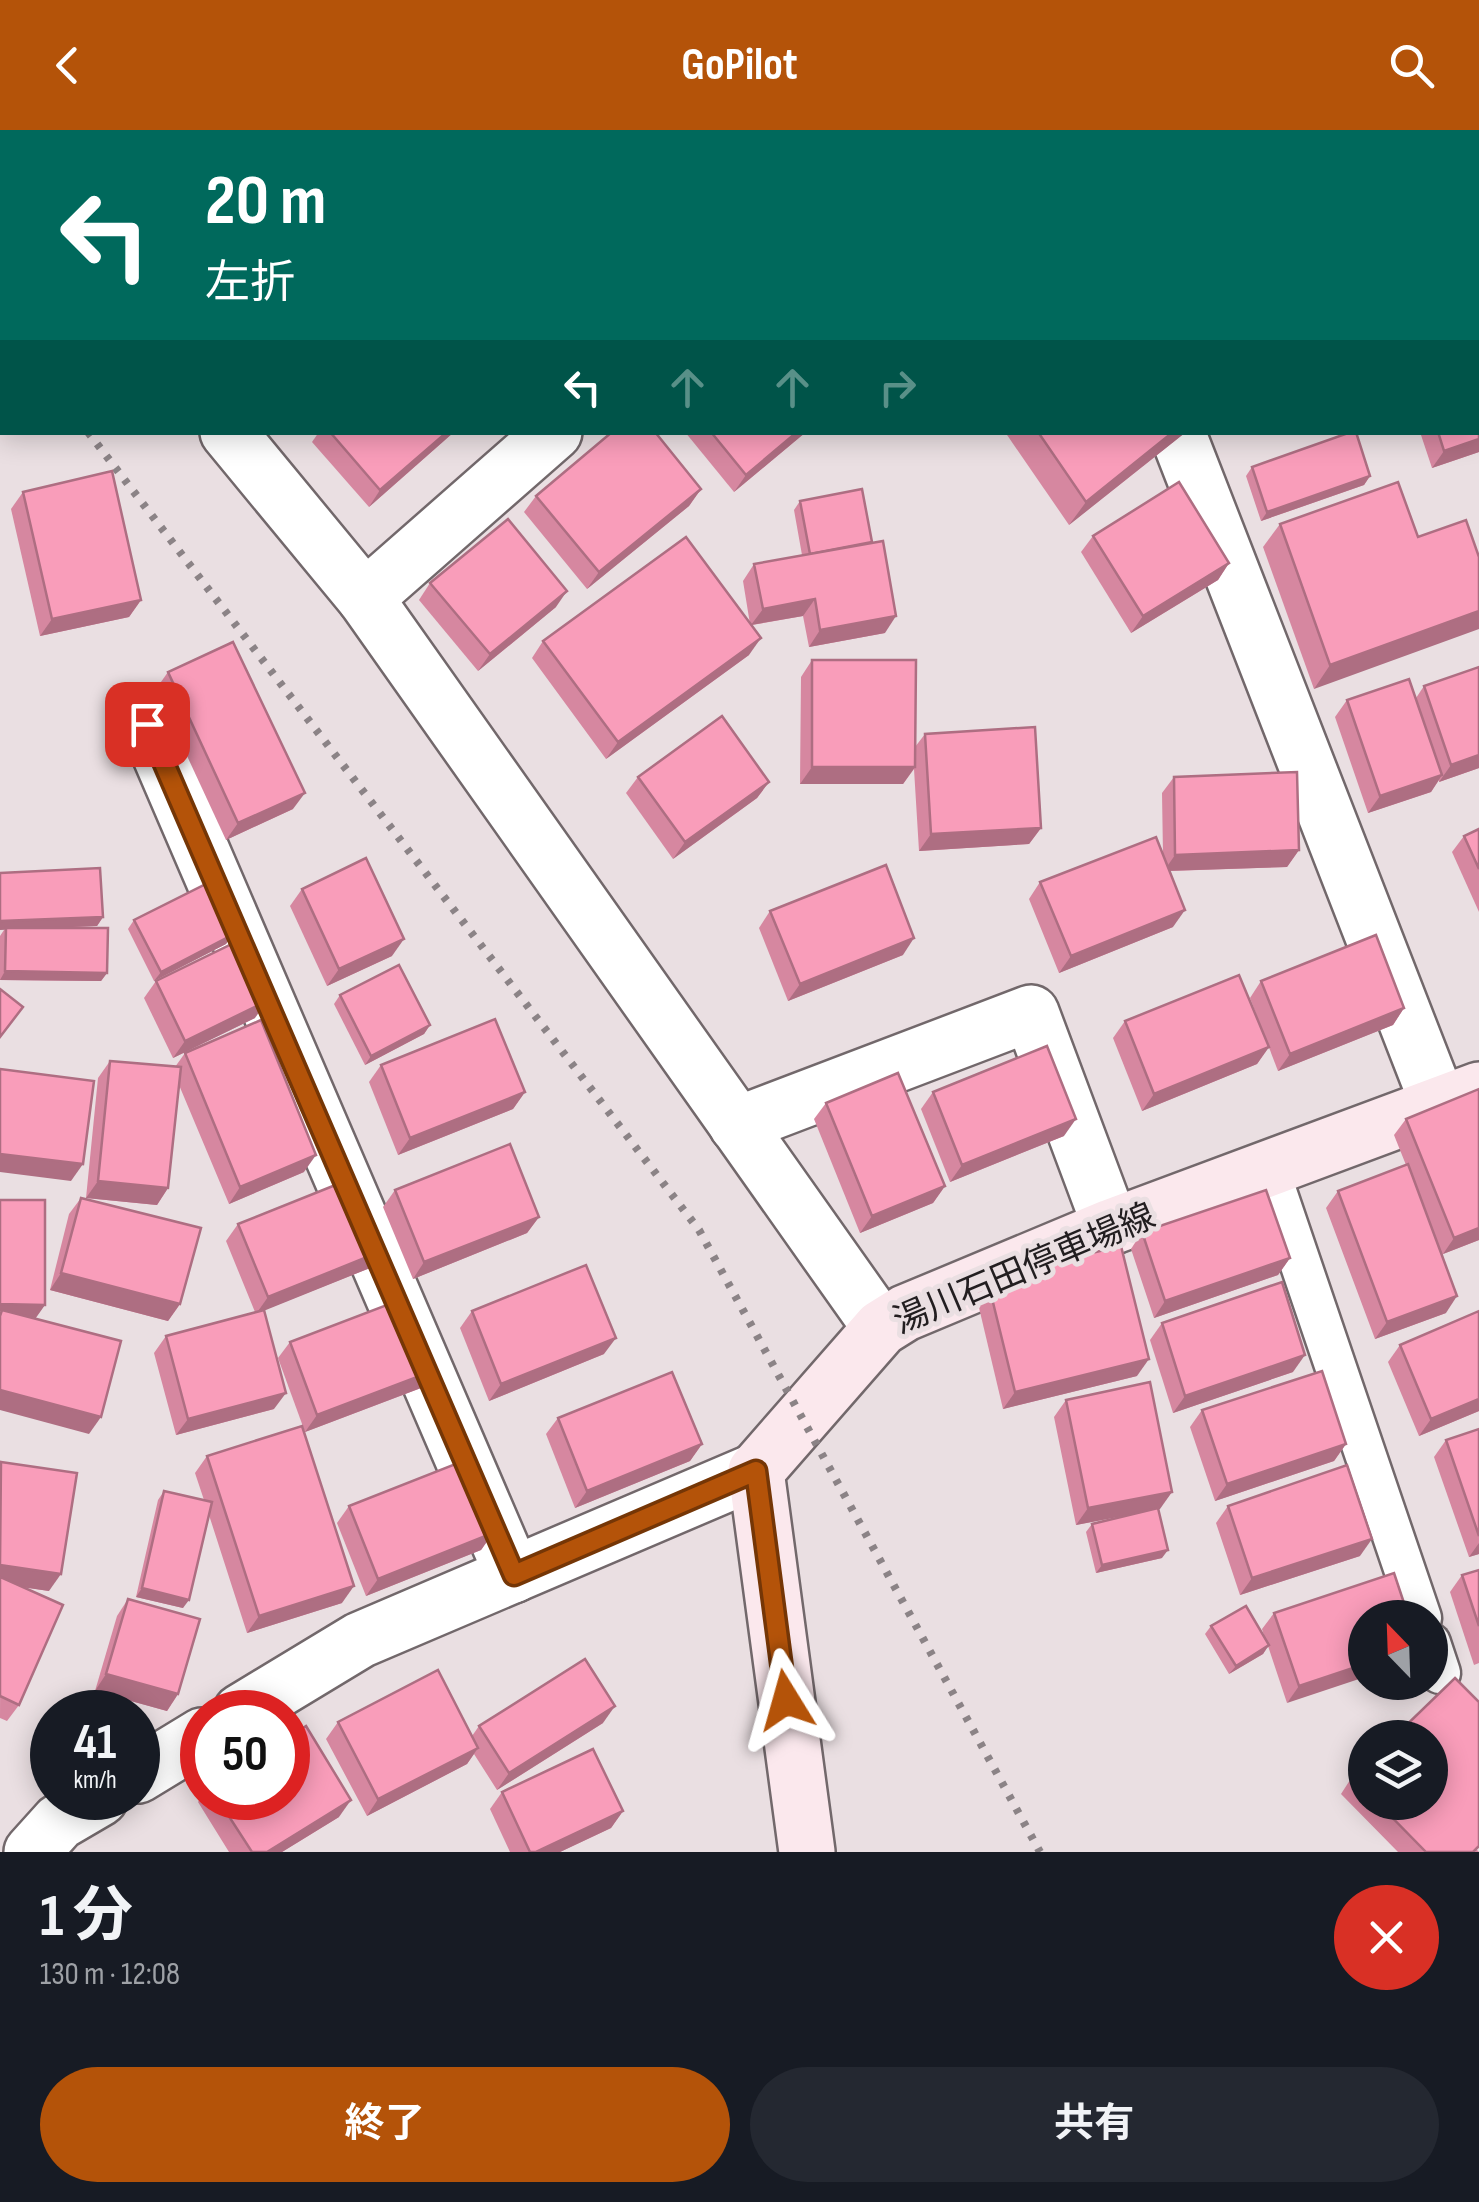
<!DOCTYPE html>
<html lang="ja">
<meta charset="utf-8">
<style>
:root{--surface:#171b24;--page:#242831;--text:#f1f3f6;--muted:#9ea1a6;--accent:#b45309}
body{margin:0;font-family:"Sofia Sans Condensed","Noto Sans JP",sans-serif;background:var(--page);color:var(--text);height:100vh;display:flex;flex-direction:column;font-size:38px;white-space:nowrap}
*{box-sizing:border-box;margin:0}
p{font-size:32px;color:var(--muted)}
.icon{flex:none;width:55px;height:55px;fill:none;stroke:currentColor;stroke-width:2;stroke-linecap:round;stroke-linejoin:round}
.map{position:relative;height:1722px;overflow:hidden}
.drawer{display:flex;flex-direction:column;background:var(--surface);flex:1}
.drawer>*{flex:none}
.banner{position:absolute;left:0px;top:0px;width:1480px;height:305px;box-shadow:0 5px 25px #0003;background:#00695c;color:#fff;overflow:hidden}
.needle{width:65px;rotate:337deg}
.tools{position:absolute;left:1348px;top:1470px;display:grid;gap:20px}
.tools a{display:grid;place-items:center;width:100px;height:100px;border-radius:50%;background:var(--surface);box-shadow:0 5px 25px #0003;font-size:50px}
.speed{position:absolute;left:30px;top:1560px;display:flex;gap:20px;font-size:50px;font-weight:700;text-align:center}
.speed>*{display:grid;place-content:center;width:130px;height:130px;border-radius:50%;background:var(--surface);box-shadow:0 5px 25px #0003;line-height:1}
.speed small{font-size:25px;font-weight:400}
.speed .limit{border:15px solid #d22;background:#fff;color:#111}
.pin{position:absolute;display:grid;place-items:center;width:85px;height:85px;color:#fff;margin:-42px;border-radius:20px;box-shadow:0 5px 15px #0006}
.me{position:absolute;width:110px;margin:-55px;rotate:352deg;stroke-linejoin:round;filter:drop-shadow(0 0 8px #0008)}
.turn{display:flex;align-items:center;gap:35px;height:210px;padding:0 40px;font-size:45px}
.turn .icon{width:130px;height:130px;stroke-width:2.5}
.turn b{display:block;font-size:70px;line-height:85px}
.lanes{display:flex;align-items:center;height:95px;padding:0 40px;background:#0003;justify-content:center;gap:50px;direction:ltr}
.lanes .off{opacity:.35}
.round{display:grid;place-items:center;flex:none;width:105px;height:105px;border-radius:52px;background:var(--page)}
.overview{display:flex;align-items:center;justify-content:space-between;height:170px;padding:0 40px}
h1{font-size:60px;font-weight:700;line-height:75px}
.cta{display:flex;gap:20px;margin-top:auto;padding:20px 40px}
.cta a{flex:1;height:115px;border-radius:60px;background:var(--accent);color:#fff;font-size:40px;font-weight:700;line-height:115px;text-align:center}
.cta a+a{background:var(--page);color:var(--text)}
header{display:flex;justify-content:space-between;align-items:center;height:130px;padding:0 40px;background:var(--accent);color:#fff;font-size:45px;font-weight:700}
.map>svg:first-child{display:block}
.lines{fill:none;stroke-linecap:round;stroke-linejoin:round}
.service-casing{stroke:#72686b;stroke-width:45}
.minor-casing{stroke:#72686b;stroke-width:60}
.secondary-casing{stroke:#72686b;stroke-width:60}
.service{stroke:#fff;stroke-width:40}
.minor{stroke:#fff;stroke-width:55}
.secondary{stroke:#fbe8ed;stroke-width:55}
.rail{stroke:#8b8386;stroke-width:8;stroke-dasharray:5 10;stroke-linecap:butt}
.wall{fill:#d687a0}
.shaded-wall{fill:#ae6e82}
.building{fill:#f99dba;stroke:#ae6e82;stroke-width:2.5}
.route-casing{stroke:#753606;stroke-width:25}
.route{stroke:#b45309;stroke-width:18}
.labels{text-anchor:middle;stroke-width:10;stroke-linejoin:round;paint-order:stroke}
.street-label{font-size:35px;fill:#221e20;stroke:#eadfe2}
</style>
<header><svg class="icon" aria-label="back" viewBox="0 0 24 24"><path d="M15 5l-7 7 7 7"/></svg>GoPilot<svg class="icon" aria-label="search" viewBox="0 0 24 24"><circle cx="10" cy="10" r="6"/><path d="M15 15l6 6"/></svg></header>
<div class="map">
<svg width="1479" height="1722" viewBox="0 0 1479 1722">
<rect width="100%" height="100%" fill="#eadfe2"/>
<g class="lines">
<defs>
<g id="service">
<polyline points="1268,1038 1421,1488"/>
<polyline points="1430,1513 1440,1543"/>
</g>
<g id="minor">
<polyline points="449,0 451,2"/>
<polyline points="1059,0 1060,2"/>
<polyline points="1444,2 1447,0"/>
<polyline points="0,27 2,30"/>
<polyline points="228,302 365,468 554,302"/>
<polyline points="1177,302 1439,975"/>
<polyline points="365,468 881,1198"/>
<polyline points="147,594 513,1445"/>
<polyline points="737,995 1031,883 1111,1097"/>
<polyline points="241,1582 360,1510 756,1341"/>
<polyline points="138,1645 202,1606"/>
<polyline points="32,1722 59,1692 100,1668"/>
</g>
<polyline id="secondary" points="807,1722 756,1341 881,1198 905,1183 1111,1097 1479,960"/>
</defs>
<use href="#service" class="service-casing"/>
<use href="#minor" class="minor-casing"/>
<use href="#secondary" class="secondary-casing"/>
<use href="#service" class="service"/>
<use href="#minor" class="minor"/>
<use href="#secondary" class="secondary"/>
<g class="rail">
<polyline points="0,187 2,191"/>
<polyline points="88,302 699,1100 1040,1722"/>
</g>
</g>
<g class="wall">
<polygon points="831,0 895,0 892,2 833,2"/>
<polygon points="1479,228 1479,322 1432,338 1420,302 1478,302"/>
<polygon points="319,302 454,302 369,377 312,312"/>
<polygon points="685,302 806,302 734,362"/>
<polygon points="1005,302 1186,302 1069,395"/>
<polygon points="1252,337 1370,346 1364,355 1261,391 1246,346"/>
<polygon points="701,359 689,376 587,459 524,382 536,366"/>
<polygon points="23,362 141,470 129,487 40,506 11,379"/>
<polygon points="800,371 885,503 809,517 803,486 752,495 749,525 606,629 532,528 543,511 750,494 743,451 754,434 802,425 794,380"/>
<polygon points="1280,394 1418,407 1479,427 1314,559 1263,417"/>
<polygon points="1093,406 1229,433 1218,450 1131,503 1081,422"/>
<polygon points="430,453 556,477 478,541 419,470"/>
<polygon points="812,530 915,617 925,604 1041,698 1029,714 919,721 914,639 903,654 800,654 801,547"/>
<polygon points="1479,537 1479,638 1439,652 1439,650 1431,662 1368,683 1335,587 1347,570 1416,568 1424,556"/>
<polygon points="168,542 293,679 226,710 156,559"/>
<polygon points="638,647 769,652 757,668 673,729 626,663"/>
<polygon points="1174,647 1299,720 1287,737 1170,741 1173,797 1059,843 1029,769 1040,752 1163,725 1162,663"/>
<polygon points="1479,699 1479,782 1452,722 1464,706"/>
<polygon points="302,759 392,826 327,856 290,776"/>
<polygon points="770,781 903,825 788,871 759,798"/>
<polygon points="103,787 97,796 52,798 107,843 101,851 0,850 0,806 4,800"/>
<polygon points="134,790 232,805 226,814 154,851 128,799"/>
<polygon points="156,851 255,888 173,928 144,868"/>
<polygon points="1261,851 1404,878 1393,895 1278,941 1250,868"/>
<polygon points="340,865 430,895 424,904 365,935 334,874"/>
<polygon points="1125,891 1269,917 1257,934 1142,981 1113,908"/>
<polygon points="185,923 304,1042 229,1074 179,955 168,1058 157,1075 86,1068 98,948 110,931 175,937"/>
<polygon points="381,935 525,962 513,979 398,1025 369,952"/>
<polygon points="1479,959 1479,1110 1443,1124 1446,1183 1375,1209 1326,1078 1338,1061 1406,1035 1394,1005 1406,989"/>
<polygon points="933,962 1064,1006 950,1052 921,979"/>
<polygon points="826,973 945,1056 933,1073 860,1103 814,989"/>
<polygon points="395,1060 539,1087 527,1103 413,1149 383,1077"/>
<polygon points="81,1068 180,1174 168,1191 50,1160 69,1084"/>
<polygon points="238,1094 382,1121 370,1138 264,1180 274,1279 176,1305 154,1223 166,1206 255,1182 226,1111"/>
<polygon points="1142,1102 1290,1128 1278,1145 1154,1188 1131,1119"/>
<polygon points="987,1148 1137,1246 1003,1279 976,1165"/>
<polygon points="472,1181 604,1224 489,1271 460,1198"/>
<polygon points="1479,1181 1479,1281 1419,1306 1388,1232 1400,1215"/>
<polygon points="1162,1193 1293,1242 1173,1283 1150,1210"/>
<polygon points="290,1212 421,1258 305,1302 278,1228"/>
<polygon points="1066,1270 1172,1362 1158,1379 1162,1428 1096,1443 1086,1402 1092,1394 1142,1382 1076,1395 1054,1287"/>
<polygon points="1202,1280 1346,1314 1334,1331 1215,1371 1190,1297"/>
<polygon points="558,1288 702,1314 690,1331 575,1378 546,1304"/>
<polygon points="1479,1299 1479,1424 1469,1427 1434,1327 1446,1310"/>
<polygon points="207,1326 342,1473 247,1503 209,1385 183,1478 136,1467 158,1370 164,1361 204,1370 195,1343"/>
<polygon points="1,1332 49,1461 23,1457 19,1575 7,1591 0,1588"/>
<polygon points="349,1376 493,1403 481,1420 366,1466 337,1393"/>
<polygon points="1228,1376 1360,1426 1240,1465 1216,1393"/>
<polygon points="1479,1440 1479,1533 1474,1535 1450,1462 1462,1445"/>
<polygon points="1394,1443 1287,1573 1268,1516 1263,1524 1229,1544 1205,1504 1211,1496 1265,1509 1262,1499 1274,1483"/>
<polygon points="128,1469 178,1564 167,1581 95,1561 117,1486"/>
<polygon points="338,1592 472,1606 479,1596 603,1593 497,1660 474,1624 467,1634 367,1686 326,1609"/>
<polygon points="1365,1635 1365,1672 1430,1672 1479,1722 1398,1722 1341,1664 1352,1647"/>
<polygon points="502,1662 623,1681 611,1698 560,1722 510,1722 490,1679"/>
<polygon points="202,1666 202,1668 288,1668 339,1687 282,1722 229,1722 198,1672"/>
</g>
<g class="shaded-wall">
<polygon points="447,302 454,302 369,377 380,360"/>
<polygon points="797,302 806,302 734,362 746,345"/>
<polygon points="1173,302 1186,302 1069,395 1086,372"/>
<polygon points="1479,309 1479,322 1432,338 1444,321"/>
<polygon points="1370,346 1364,355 1261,391 1267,382"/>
<polygon points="701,359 689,376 587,459 599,442"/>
<polygon points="1229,433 1218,450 1131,503 1143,486"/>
<polygon points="567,461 556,477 478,541 490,524"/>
<polygon points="815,469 803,486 751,495 763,479"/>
<polygon points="141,470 129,487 40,506 52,489"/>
<polygon points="1479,481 1479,499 1314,559 1330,535"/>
<polygon points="896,486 885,503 809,517 820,500"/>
<polygon points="761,508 749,525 606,629 618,612"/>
<polygon points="1479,625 1479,638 1439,652 1451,635"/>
<polygon points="812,637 915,637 903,654 800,654"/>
<polygon points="1442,645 1431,662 1368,683 1380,666"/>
<polygon points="769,652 757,668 673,729 685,712"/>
<polygon points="305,663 293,679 226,710 238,693"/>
<polygon points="1041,698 1029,714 919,721 931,704"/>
<polygon points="1299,720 1287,737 1164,741 1175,725"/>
<polygon points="1185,780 1173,797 1059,843 1071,826"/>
<polygon points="103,787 97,796 0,800 0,791"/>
<polygon points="232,805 226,814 154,851 161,842"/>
<polygon points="914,808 903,825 788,871 800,854"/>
<polygon points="404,809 392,826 327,856 339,839"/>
<polygon points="5,841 107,843 101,851 0,850"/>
<polygon points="267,871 255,888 173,928 185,911"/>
<polygon points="1404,878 1393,895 1278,941 1290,924"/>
<polygon points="430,895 424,904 365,935 371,926"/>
<polygon points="1269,917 1257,934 1142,981 1154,964"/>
<polygon points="525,962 513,979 398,1025 410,1008"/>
<polygon points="1076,989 1064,1006 950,1052 962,1035"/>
<polygon points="0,1024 83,1034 71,1051 0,1042"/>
<polygon points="316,1025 304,1042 229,1074 240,1057"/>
<polygon points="98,1051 168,1058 157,1075 86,1068"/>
<polygon points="945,1056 933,1073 860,1103 872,1086"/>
<polygon points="539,1087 527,1103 413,1149 424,1132"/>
<polygon points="1479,1098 1479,1110 1443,1124 1454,1108"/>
<polygon points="382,1121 370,1138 256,1184 268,1167"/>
<polygon points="1290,1128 1278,1145 1154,1188 1165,1171"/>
<polygon points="61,1143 180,1174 168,1191 50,1160"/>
<polygon points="1457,1166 1446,1183 1375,1209 1387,1192"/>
<polygon points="0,1174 45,1175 33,1192 2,1180 0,1182"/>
<polygon points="616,1208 604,1224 489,1271 501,1254"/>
<polygon points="1305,1225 1293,1242 1173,1283 1185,1266"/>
<polygon points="1149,1229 1137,1246 1003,1279 1015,1262"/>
<polygon points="433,1241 421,1258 305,1302 317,1285"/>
<polygon points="0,1260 101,1287 89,1304 0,1280"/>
<polygon points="286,1263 274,1279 176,1305 188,1289"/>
<polygon points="1479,1269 1479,1281 1419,1306 1431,1289"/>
<polygon points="702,1314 690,1331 575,1378 587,1361"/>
<polygon points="1346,1314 1334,1331 1215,1371 1227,1354"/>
<polygon points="1172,1362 1160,1379 1076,1395 1088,1378"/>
<polygon points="493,1403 481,1420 366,1466 378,1449"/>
<polygon points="1372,1409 1360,1426 1240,1465 1252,1448"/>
<polygon points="1479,1413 1479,1424 1469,1427"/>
<polygon points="1168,1420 1162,1428 1096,1443 1102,1435"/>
<polygon points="0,1435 61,1444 49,1461 0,1454"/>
<polygon points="354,1456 342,1473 247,1503 259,1486"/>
<polygon points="142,1458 189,1470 183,1478 136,1467"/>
<polygon points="1269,1515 1263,1524 1229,1544 1236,1536"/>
<polygon points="1365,1534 1365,1547 1287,1573 1299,1556"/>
<polygon points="106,1544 178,1564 167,1581 95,1561"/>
<polygon points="615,1576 603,1593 497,1660 509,1643"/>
<polygon points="478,1618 467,1634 367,1686 378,1669"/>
<polygon points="351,1670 339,1687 282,1722 267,1722"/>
<polygon points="623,1681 611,1698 560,1722 536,1722"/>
</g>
<g class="building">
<polygon points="97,0 221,0 223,2 94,2"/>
<polygon points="267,0 388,0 385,2 264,2"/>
<polygon points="566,0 743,0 740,2 563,2"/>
<polygon points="870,0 887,0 885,2 873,2"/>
<polygon points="945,0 1030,0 1032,2 941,2"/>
<polygon points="1216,0 1291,0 1292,2 1213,2"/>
<polygon points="1313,0 1351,0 1347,2 1315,2"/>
<polygon points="1478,44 1479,46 1479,128 1478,130"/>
<polygon points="1478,228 1479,228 1479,309 1444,321 1438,302 1478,302"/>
<polygon points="330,302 447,302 380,360"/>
<polygon points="612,302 655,302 701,359 599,442 536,366"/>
<polygon points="711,302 797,302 746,345"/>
<polygon points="1038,302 1173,302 1086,372"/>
<polygon points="1351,302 1356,302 1370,346 1267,382 1252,337"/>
<polygon points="112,341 141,470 52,489 23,362"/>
<polygon points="1179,352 1229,433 1143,486 1093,406"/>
<polygon points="1398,352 1418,407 1466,390 1479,427 1479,481 1330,535 1280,394"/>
<polygon points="862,359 872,412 810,424 800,371"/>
<polygon points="508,389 567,461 490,524 430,453"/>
<polygon points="686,407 761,508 618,612 543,511"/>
<polygon points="883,411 896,486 820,500 815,469 763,479 754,434"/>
<polygon points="233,512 305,663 238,693 168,542"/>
<polygon points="812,530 916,530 915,637 812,637"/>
<polygon points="1479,537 1479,625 1451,635 1424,556"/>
<polygon points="1409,549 1442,645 1380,666 1347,570"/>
<polygon points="722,586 769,652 685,712 638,647"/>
<polygon points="1035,597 1041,698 931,704 925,604"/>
<polygon points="1297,642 1299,720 1175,725 1174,647"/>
<polygon points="1479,699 1479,739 1464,706"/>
<polygon points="1156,707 1185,780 1071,826 1040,752"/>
<polygon points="366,728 404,809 339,839 302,759"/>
<polygon points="886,735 914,808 800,854 770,781"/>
<polygon points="100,738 103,787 0,791 0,743"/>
<polygon points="206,754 232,805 161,842 134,790"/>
<polygon points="6,798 108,798 107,843 5,841"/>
<polygon points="1376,805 1404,878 1290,924 1261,851"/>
<polygon points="238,811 267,871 185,911 156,851"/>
<polygon points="399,835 430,895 371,926 340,865"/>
<polygon points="1239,845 1269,917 1154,964 1125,891"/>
<polygon points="0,859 23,877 0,907"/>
<polygon points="495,889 525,962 410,1008 381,935"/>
<polygon points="261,890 316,1025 240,1057 185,923"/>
<polygon points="1047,916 1076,989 962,1035 933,962"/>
<polygon points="110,931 181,937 168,1058 98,1051"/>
<polygon points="0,939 94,951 83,1034 0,1024"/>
<polygon points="898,943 945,1056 872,1086 826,973"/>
<polygon points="1479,959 1479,1098 1454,1108 1406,989"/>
<polygon points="510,1014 539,1087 424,1132 395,1060"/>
<polygon points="1408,1034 1457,1166 1387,1192 1338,1061"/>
<polygon points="353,1048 382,1121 268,1167 238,1094"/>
<polygon points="1266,1060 1290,1128 1165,1171 1142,1102"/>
<polygon points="81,1068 201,1098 180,1174 61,1143"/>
<polygon points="0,1070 45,1070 45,1175 0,1174"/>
<polygon points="1121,1116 1149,1229 1015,1262 987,1148"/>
<polygon points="586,1135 616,1208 501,1254 472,1181"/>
<polygon points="1282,1152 1305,1225 1185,1266 1162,1193"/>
<polygon points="405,1168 433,1241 317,1285 290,1212"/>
<polygon points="2,1180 121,1211 101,1287 0,1260 0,1186"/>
<polygon points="264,1180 286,1263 188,1289 166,1206"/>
<polygon points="1479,1181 1479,1269 1431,1289 1400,1215"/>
<polygon points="1322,1241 1346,1314 1227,1354 1202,1280"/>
<polygon points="672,1242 702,1314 587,1361 558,1288"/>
<polygon points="1150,1252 1172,1362 1088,1378 1066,1270"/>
<polygon points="302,1296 354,1456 259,1486 207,1326"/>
<polygon points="1479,1299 1479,1406 1446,1310"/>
<polygon points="463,1331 493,1403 378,1449 349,1376"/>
<polygon points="1,1332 77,1343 61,1444 0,1435"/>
<polygon points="1347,1335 1372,1409 1252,1448 1228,1376"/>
<polygon points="164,1361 212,1372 189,1470 142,1458"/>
<polygon points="1158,1378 1168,1420 1102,1435 1092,1394"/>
<polygon points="1479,1440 1479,1496 1462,1445"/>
<polygon points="1394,1443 1409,1488 1365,1488 1365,1534 1299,1556 1274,1483"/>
<polygon points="0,1447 63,1475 19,1575 0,1566"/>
<polygon points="128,1469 200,1489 178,1564 106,1544"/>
<polygon points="1246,1476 1269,1515 1236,1536 1211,1496"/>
<polygon points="585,1529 615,1576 509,1643 479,1596"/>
<polygon points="438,1540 478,1618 378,1669 338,1592"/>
<polygon points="1455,1548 1479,1572 1479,1716 1473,1722 1426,1722 1377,1672 1430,1672 1430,1608 1393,1608"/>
<polygon points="306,1596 351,1670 267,1722 252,1722 217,1668 288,1668 288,1608"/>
<polygon points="593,1619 623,1681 536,1722 530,1722 502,1662"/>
<polygon points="1365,1635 1365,1660 1352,1647"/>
</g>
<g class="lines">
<defs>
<polyline id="route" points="147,594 514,1445 756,1341 786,1570"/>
</defs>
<use href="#route" class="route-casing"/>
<use href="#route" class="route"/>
</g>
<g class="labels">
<g class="street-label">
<text transform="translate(1024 1138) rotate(-23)" y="12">湯川石田停車場線</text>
</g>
</g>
</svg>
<div class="tools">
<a><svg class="needle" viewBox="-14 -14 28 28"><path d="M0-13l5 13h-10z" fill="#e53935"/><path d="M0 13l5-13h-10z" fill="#9ea1a6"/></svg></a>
<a><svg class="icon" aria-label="layers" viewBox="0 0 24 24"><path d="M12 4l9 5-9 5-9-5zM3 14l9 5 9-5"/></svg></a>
</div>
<div class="speed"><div>41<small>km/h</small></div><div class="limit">50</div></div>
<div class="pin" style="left:147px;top:594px;background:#d93025"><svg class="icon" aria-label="arrive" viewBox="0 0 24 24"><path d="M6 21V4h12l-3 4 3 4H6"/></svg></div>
<svg class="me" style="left:786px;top:1570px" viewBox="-20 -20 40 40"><path d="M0-17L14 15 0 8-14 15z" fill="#b45309" stroke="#fff" stroke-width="4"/></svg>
<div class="banner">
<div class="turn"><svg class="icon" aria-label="left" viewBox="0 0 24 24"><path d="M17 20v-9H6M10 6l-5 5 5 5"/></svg><div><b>20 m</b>左折</div></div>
<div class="lanes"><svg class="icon" aria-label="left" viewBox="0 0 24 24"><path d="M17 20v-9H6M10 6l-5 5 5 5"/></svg><svg class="icon off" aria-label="ahead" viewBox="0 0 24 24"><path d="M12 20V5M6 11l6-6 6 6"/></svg><svg class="icon off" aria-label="ahead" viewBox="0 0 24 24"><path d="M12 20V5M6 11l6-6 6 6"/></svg><svg class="icon off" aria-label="right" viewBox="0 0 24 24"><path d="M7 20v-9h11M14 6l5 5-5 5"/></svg></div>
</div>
</div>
<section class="drawer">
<div class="overview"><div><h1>1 分</h1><p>130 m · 12:08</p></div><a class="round" style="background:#d93025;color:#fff"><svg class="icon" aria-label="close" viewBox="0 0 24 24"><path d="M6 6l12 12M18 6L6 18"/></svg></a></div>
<div class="cta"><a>終了</a><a>共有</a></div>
</section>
